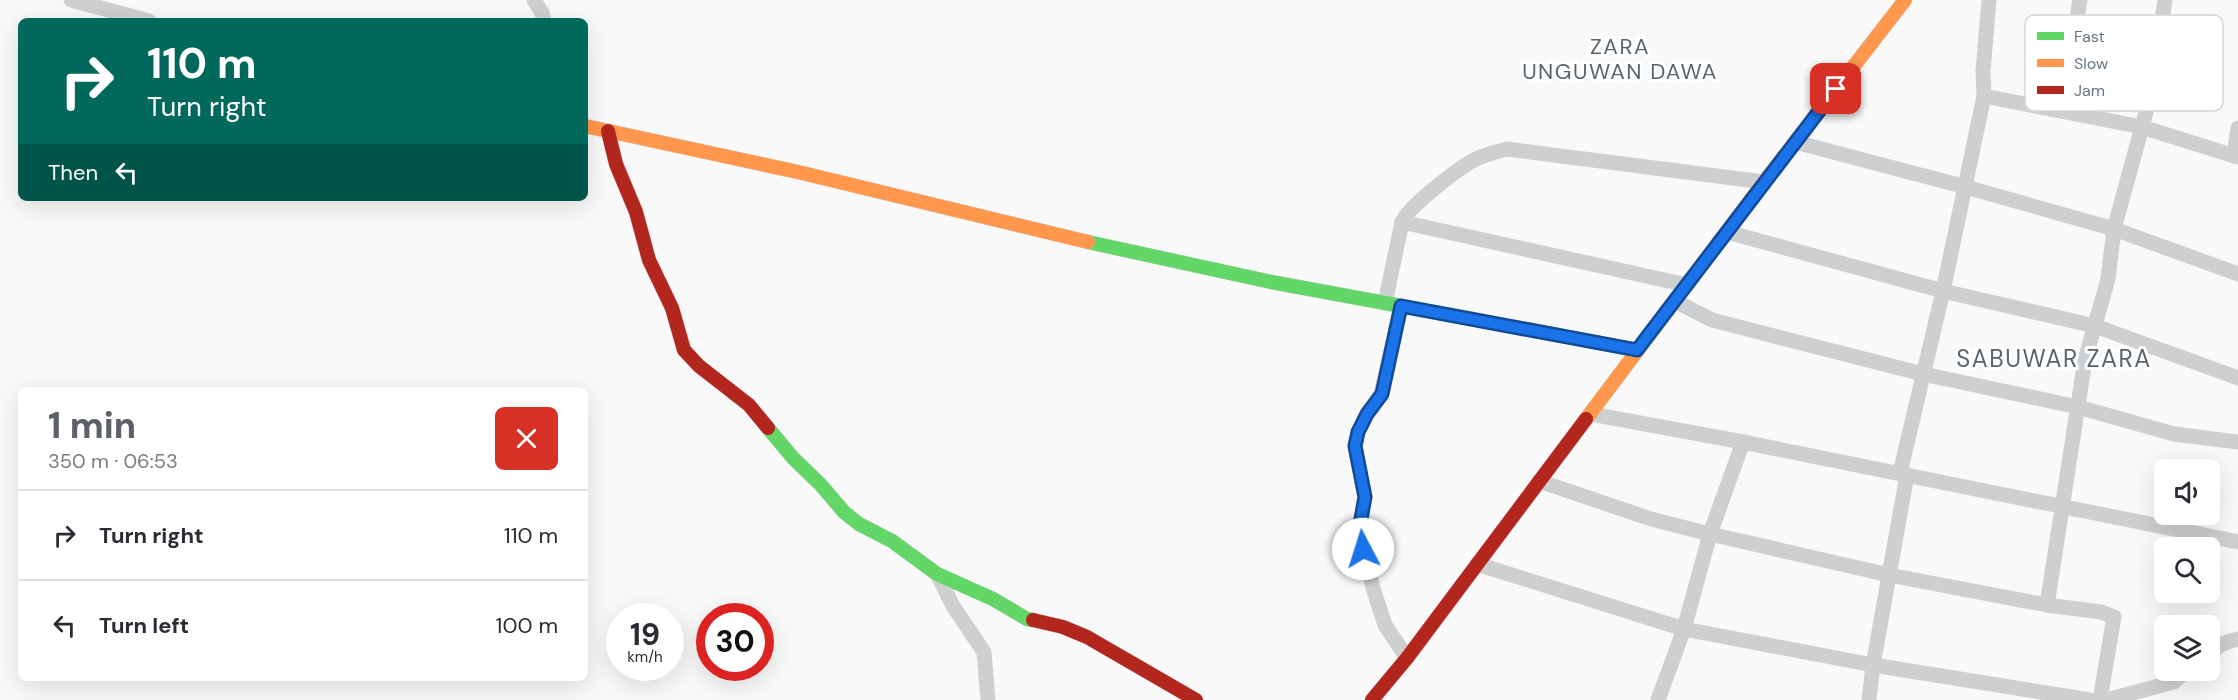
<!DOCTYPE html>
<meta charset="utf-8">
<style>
:root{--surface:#fff;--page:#f7f7f7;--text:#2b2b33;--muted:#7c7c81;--line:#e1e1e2;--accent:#5c6169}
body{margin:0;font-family:"DM Sans",sans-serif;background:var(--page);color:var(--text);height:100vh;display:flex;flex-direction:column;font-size:22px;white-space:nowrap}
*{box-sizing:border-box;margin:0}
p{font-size:20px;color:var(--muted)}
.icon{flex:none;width:33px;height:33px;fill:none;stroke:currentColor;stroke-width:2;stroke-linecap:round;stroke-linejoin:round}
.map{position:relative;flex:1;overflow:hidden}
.side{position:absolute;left:18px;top:387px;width:570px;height:294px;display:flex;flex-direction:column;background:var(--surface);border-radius:9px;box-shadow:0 6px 24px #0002}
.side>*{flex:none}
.hud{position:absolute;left:18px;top:18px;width:570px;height:183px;border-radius:9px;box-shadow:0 6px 24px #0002;background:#00695c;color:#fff;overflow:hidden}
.tools{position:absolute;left:2154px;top:459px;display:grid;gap:12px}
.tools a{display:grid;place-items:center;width:66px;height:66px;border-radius:9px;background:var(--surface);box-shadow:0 6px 24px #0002;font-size:30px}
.speed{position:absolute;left:606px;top:603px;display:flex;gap:12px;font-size:30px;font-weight:700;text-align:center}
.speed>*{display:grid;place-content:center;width:78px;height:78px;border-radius:50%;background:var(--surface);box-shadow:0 6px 24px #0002;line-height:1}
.speed small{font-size:15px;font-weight:400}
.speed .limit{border:9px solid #d22;background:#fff;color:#111}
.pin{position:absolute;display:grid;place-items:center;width:51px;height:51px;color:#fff;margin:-26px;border-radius:12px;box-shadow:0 3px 9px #0006}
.me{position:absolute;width:66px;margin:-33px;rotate:355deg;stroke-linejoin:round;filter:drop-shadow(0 0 4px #0008)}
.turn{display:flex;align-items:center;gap:21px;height:126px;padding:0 30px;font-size:27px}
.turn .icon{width:78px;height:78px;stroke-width:2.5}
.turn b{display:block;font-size:42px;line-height:51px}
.then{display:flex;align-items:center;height:57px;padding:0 30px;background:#0003;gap:12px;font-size:22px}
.round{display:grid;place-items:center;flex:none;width:63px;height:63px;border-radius:9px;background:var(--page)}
.head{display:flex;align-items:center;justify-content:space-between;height:102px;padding:0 30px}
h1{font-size:36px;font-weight:800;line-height:45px;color:var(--accent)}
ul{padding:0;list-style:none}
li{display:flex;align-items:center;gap:18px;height:90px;padding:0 30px;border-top:2px solid var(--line)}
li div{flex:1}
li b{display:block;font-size:22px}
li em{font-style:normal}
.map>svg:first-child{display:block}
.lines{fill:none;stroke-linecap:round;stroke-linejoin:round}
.fast-casing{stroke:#d5d6d7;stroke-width:15}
.slow-casing{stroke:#d5d6d7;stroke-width:15}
.jam-casing{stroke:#d5d6d7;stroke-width:15}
.street{stroke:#cecfd0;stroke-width:15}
.fast{stroke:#63d668;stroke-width:14}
.slow{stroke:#ff974d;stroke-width:14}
.jam{stroke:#b3261e;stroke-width:14}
.route-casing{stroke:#114b97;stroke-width:15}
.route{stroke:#1a73e8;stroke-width:10}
.labels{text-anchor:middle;stroke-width:6;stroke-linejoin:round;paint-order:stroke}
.neighbourhood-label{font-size:22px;letter-spacing:1.5px;fill:#57646e;stroke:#fff}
.quarter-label{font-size:24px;letter-spacing:1.5px;fill:#57646e;stroke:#fff}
.key{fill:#fff;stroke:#d1d6da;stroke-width:1.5}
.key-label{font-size:16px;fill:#657683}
</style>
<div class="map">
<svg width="2238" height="700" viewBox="0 0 2238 700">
<rect width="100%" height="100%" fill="#f9f9f9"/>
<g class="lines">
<defs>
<g id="fast">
<polyline points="1088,242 1271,282 1472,319"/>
<polyline points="768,428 793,458 820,484 844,512 859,524 892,541 937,574 993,599 1027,619 1033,620"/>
</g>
<g id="slow">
<polyline points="585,126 798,172 1088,242"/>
<polyline points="1472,319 1637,350"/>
<polyline points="1586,419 1764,182 1905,0"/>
</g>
<g id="jam">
<polyline points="608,131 616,164 636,212 649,260 672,308 684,350 699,366 749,405 768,428"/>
<polyline points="1033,620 1063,627 1087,637 1196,700"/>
<polyline points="1372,700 1407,658 1586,419"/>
</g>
</defs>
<use href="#fast" class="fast-casing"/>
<use href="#slow" class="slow-casing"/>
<use href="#jam" class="jam-casing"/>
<g class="street">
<polyline points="71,0 149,21"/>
<polyline points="534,0 542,13 544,21"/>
<polyline points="1984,96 2142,127 2238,157"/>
<polyline points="2061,111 2080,0"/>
<polyline points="1795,142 1966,187 2114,229 2238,274"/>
<polyline points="2234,156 2238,128"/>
<polyline points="1402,222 1687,285"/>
<polyline points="1727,232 1943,291 2095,326 2238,378"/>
<polyline points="1675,301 1712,320 1923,374 2078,407 2174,434 2238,442"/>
<path d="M 1385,303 L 1402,222 C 1410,205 1461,166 1478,158 C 1487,154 1497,152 1506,149 L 1764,182"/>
<polyline points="1401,306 1381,394 1367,414 1358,432 1355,446 1365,497 1361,519 1363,549 1373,588 1385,625 1407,658"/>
<polyline points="1591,414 1743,442 2238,542"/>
<polyline points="1900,473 1943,291 1984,96 1983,71 1989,0"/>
<polyline points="1539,481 1651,519 1710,534 1889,575 2047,605 2101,612 2114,617 2100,700"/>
<polyline points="1477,564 1684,629 1873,665 2090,700"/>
<polyline points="937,574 953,606 984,652 988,700"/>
<polyline points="2047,605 2085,360 2108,279 2114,229 2151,94 2165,0"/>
<polyline points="2210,653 2222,644 2238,639"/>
<polyline points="1658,700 1684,629 1710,534 1743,442"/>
<polyline points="1869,700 1873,665 1907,475"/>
<polyline points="2106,700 2174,682 2187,670"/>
</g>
<use href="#fast" class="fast"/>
<use href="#slow" class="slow"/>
<use href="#jam" class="jam"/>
</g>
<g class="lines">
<defs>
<polyline id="route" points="1363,549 1361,519 1365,497 1355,446 1358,432 1367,414 1382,394 1401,306 1637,350 1836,89"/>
</defs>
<use href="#route" class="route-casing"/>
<use href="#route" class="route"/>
</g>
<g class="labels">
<g class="neighbourhood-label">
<text x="1620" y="54">ZARA<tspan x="1620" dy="25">UNGUWAN DAWA</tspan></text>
</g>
<g class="quarter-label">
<text x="2054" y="367">SABUWAR ZARA</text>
</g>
</g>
<rect x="2025" y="15" width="198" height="96" rx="9" class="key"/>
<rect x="2037" y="32" width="27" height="8" fill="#63d668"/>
<rect x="2037" y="59" width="27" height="8" fill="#ff974d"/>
<rect x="2037" y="86" width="27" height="8" fill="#b3261e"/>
<g class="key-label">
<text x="2074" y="42">Fast</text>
<text x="2074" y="69">Slow</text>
<text x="2074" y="96">Jam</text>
</g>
</svg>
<div class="tools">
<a><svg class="icon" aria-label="sound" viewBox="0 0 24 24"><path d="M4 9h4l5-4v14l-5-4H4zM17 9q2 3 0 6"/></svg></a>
<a><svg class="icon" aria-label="search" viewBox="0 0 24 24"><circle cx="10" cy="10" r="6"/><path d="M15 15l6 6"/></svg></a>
<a><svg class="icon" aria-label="layers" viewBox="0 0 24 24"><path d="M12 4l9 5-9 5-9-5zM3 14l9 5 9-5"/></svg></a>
</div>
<div class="speed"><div>19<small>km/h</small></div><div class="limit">30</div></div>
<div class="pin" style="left:1836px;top:89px;background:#d93025"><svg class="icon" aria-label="arrive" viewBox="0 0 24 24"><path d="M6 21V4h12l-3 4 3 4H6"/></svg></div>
<svg class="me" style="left:1363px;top:549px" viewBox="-20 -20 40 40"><circle r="19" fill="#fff"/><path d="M0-13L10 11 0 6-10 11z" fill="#1a73e8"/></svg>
<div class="hud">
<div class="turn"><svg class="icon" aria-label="right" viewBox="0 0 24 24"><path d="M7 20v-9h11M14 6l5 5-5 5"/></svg><div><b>110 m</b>Turn right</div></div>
<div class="then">Then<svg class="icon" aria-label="left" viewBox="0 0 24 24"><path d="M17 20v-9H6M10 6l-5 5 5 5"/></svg></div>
</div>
<section class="side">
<div class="head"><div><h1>1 min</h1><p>350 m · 06:53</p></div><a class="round" style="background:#d93025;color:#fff"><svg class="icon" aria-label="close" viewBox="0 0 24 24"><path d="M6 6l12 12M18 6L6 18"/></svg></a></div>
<ul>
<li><svg class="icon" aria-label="right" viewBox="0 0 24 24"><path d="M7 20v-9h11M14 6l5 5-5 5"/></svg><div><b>Turn right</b></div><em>110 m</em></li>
<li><svg class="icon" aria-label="left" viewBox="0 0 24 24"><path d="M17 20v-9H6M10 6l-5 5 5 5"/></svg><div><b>Turn left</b></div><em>100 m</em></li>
</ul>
</section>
</div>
